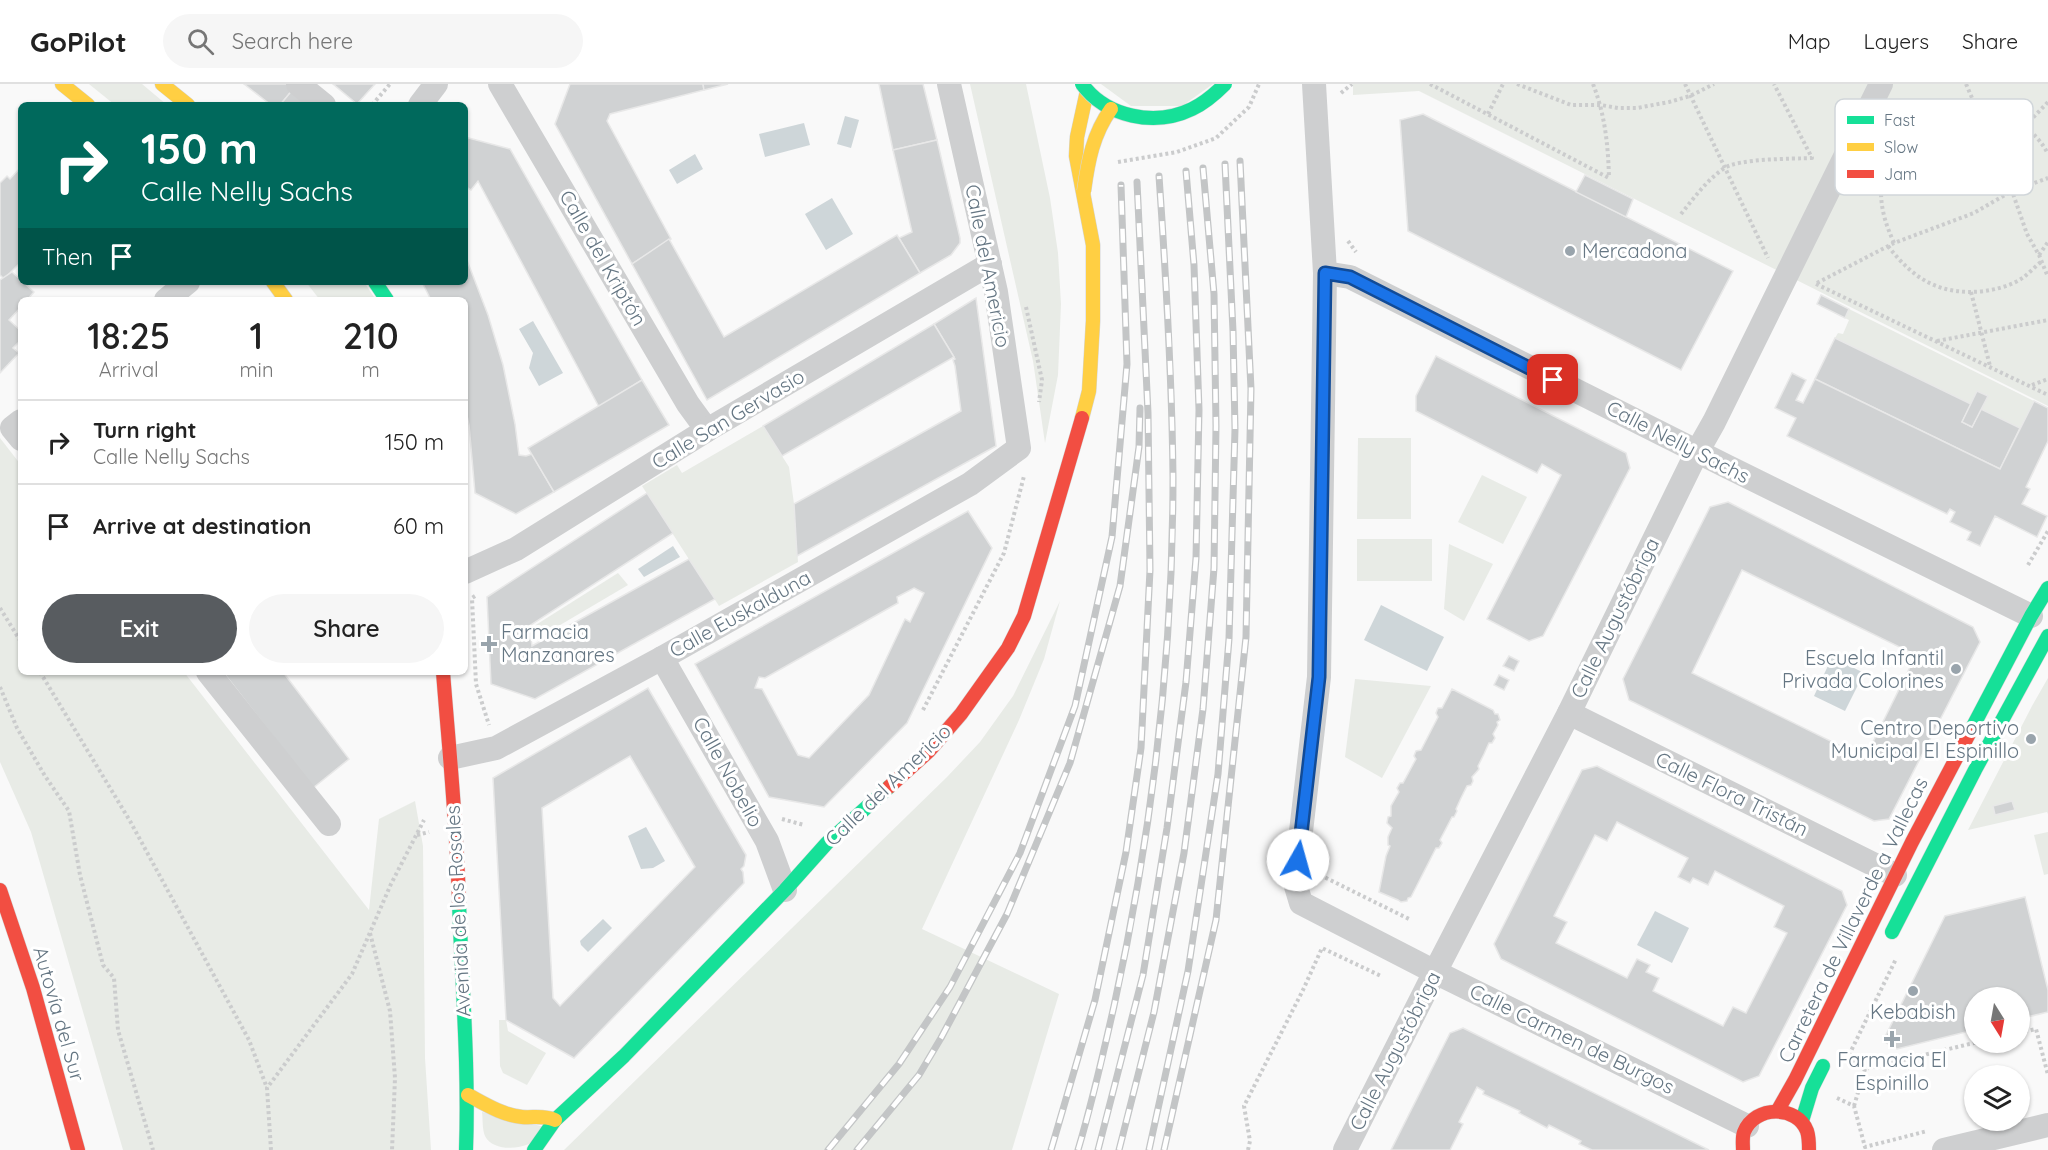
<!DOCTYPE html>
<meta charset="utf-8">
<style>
:root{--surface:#fff;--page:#f6f6f6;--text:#222;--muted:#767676;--line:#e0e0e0;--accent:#585c60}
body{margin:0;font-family:Quicksand,sans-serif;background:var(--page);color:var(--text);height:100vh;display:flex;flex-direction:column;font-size:22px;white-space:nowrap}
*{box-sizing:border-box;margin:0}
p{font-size:20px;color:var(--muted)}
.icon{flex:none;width:33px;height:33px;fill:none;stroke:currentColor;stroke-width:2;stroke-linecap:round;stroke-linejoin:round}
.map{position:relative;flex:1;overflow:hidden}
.drawer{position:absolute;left:18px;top:213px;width:450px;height:378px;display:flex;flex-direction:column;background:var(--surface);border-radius:9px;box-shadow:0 2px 4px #0004}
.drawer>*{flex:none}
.guide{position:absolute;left:18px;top:18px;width:450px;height:183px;border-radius:9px;box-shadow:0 2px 4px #0004;background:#00695c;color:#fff;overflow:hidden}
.needle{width:39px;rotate:169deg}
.tools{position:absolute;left:1964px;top:903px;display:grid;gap:12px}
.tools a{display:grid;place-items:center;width:66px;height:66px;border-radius:50%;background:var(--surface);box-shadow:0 2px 4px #0004;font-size:30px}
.pin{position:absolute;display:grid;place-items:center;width:51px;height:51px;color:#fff;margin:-26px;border-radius:12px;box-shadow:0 3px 9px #0006}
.me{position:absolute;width:66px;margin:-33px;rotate:7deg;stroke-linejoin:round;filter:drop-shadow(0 0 4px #0008)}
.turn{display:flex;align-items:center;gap:21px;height:126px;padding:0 24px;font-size:27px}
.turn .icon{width:78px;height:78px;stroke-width:2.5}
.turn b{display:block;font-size:42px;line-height:51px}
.then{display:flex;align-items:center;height:57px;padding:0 24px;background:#0003;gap:12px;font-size:22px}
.eta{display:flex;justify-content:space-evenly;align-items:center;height:102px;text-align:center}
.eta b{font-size:36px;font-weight:600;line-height:42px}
.cta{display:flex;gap:12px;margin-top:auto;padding:12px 24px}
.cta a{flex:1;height:69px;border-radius:36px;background:var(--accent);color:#fff;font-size:24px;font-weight:600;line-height:69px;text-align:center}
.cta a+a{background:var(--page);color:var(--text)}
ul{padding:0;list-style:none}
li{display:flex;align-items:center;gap:18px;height:84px;padding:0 24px;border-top:2px solid var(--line)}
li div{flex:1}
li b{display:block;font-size:22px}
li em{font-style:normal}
header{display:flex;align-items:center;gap:36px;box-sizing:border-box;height:84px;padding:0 30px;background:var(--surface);border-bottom:2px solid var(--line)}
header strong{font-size:28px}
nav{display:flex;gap:33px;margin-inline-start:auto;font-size:21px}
.search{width:420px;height:54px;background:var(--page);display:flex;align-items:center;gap:15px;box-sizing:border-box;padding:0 21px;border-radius:33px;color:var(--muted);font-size:22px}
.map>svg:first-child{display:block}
.green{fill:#e8ebe6}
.water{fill:#ced6d9}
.building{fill:#d0d2d3;stroke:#e8e8e8;stroke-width:1.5;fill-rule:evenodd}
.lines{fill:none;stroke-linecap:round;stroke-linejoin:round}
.fast-casing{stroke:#d5d6d7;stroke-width:15}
.slow-casing{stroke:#d5d6d7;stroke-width:15}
.jam-casing{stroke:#d5d6d7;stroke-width:15}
.path{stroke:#cbcccd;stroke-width:4;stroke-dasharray:3 3;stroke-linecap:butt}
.street{stroke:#cecfd0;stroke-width:24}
.fast{stroke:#16e098;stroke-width:14}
.slow{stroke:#ffcf43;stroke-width:14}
.jam{stroke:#f24e42;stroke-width:14}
.rail-casing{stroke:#c3c5c6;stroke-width:7}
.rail{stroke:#fff;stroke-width:4.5;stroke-dasharray:14;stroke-linecap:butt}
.fast-bridge-casing{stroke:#d5d6d7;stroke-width:15;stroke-linecap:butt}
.slow-bridge-casing{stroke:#d5d6d7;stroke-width:15;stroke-linecap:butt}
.path-bridge{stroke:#cbcccd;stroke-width:4;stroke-dasharray:3 3;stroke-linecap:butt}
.fast-bridge{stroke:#16e098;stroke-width:14}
.slow-bridge{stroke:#ffcf43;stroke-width:14}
.route-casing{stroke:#114b97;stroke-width:15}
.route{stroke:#1a73e8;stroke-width:10}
.poi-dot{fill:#99a4ac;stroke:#fff;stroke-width:2}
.labels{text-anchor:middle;stroke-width:6;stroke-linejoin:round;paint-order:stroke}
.poi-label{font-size:20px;fill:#657683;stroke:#fff;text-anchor:start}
.street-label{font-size:20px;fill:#657683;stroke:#fff}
.key{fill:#fff;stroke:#d1d6da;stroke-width:1.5}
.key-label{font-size:16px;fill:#657683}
</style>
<header>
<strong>GoPilot</strong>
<div class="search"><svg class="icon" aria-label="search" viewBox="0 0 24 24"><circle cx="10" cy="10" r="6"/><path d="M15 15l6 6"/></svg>Search here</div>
<nav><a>Map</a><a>Layers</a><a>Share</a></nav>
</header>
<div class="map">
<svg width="2048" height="1066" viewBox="0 0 2048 1066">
<rect width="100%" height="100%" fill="#f9f9f9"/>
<g class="green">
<polygon points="89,0 142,0 167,21 115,21"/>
<polygon points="970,0 1026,0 1050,114 1058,169 1061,220 1058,291 1045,359 1033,277"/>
<polygon points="1101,0 1213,0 1182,22 1131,22"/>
<polygon points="1353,0 2048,0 2048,322 1419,7 1353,11"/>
<polygon points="306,198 364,198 376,216 320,216"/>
<polygon points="1849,225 2034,317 2020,344 1981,325 1987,311 1977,307 1971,320 1835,254 1838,249 1843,250 1849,236 1845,234"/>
<polygon points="763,342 789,383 794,420 798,478 719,522 642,402 677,381 682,389"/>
<polygon points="0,354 21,381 21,588 184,588 369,826 379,735 415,717 423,762 425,974 431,1066 123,1066 31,748 0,678"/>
<polygon points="1358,354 1411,354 1411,435 1357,435"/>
<polygon points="1482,391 1527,413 1503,460 1458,438"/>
<rect x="1357" y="455" width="75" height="42"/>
<polygon points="1449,460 1493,480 1464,537 1444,525"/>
<polygon points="618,489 628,501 533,557 531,544"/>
<polygon points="1060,517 1044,575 1019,636 922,845 1059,910 1012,1066 564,1066 947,693 980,658 1013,612"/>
<polygon points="2048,594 2048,730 2047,728 1968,746 2032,622"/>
<polygon points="1355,595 1431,602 1382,694 1345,673"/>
<polygon points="2048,748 2048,790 2044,791 2034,751"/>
<polygon points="499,936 506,936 508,947 546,969 527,1001 503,989 500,982"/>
<path d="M 482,1028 L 545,1043 C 540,1048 535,1055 529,1060 C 515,1066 492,1066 485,1052 C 482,1045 483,1035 482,1028 Z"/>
</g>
<g class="water">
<polygon points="845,32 859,36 851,64 837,60"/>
<polygon points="804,39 810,61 765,73 759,50"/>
<polygon points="695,70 703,85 677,100 669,86"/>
<polygon points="832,114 853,150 826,166 805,130"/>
<polygon points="533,237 563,289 539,302 529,284 533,269 519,245"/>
<polygon points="673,462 680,473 644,493 638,485"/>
<polygon points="1381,521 1444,553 1427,587 1364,556"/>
<polygon points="1832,573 1864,589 1845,627 1814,612"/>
<polygon points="646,743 665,777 653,784 641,785 628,752"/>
<polygon points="1655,827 1689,844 1672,879 1637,861"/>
<polygon points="603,835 612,844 588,868 581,861 580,857"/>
</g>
<g class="building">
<polygon points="244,0 288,0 294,4 280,21 271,21"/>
<polygon points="333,0 375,0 357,20"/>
<polygon points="570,0 703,0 704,6 610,30 607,37 671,155 632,180 555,40"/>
<polygon points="703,0 728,0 704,6"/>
<polygon points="879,0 923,0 937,56 893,66"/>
<polygon points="294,4 315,21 280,21"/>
<polygon points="1423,30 1733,187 1681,286 1408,147 1400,36"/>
<polygon points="465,53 510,65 642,296 599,323 478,97 471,106 465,102"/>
<polygon points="937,56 960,154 960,159 951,171 920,189 899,154 912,148 893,66"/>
<polygon points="21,83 21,178 4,195 0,191 0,99 7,92 10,95"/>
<polygon points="1585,91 1633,115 1626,133 1576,108"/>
<polygon points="897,151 920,189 707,316 632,180 669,155 724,253"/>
<polygon points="465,171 488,231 503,281 515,340 519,371 526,372 532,370 554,408 516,430 475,409 469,341 465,322 465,216 431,216 422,198 465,198"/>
<polygon points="12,188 34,208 27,216 21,216 21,223 9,236 21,247 21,256 13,264 19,269 0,289 0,196"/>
<polygon points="1821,211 1849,225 1845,234 1817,220"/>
<polygon points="976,214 996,362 797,472 794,420 961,327 955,282 953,276 955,275 934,240"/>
<polygon points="934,240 954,273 782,372 763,342"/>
<polygon points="1835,254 1971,320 1962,338 1972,343 1981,325 2020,344 2000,385 1815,295"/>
<polygon points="1436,272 1626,369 1630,384 1543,552 1529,557 1487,535 1561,391 1542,380 1537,389 1416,327 1416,312"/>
<polygon points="1792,289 1806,296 1796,316 1803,319 1815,295 2000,385 2034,317 2048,324 2048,357 2026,403 2030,405 2022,420 2047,432 2037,453 1995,432 1980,462 1967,456 1971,448 1950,438 1955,428 1950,425 1947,430 1787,352 1796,334 1775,324"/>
<polygon points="642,296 669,341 554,408 528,364"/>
<polygon points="1977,307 1988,312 1972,343 1962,338"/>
<polygon points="647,409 673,449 529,542 532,562 689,475 715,515 535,615 491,600 487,513"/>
<path d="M 1728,418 L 1973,543 L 1980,558 L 1889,735 L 1874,737 L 1629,616 L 1623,595 L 1710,423 ZM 1742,486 L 1916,571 L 1865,674 L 1692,589 Z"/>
<path d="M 968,427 L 992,464 L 907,639 L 824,723 L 769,713 L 695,580 ZM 914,504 L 924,509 L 910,538 L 905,535 L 869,611 L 809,674 L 798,671 L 762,605 L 755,604 L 759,593 L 765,594 L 898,519 L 897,513 Z"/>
<polygon points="1509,572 1519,577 1514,587 1503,582"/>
<polygon points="223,588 283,588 349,675 313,704"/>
<polygon points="1499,591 1509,596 1504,606 1494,601"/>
<path d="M 648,604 L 746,771 L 744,782 L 741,785 L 743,788 L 744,799 L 574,974 L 506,936 L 493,694 ZM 630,672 L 695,783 L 560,922 L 553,914 L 542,724 Z"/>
<polygon points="1452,605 1493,626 1495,630 1498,630 1500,636 1497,638 1498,641 1493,650 1495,654 1492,659 1489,659 1484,670 1478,682 1479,685 1472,693 1473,697 1471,701 1467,702 1461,714 1456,725 1457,727 1454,733 1452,733 1440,756 1442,759 1439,764 1436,764 1411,813 1408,814 1407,817 1401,818 1398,816 1379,808 1386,772 1390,762 1388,761 1388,753 1392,744 1387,739 1388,733 1391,732 1391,722 1399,708 1397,704 1400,699 1403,699 1416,675 1414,672 1416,667 1421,666 1438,633 1436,629 1438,624 1442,624"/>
<path d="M 1597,682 L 1842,807 L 1847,821 L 1759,992 L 1743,998 L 1501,875 L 1494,860 L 1582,686 ZM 1617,738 L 1688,774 L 1678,793 L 1690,799 L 1693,794 L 1708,801 L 1715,787 L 1784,822 L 1774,843 L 1787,849 L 1746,929 L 1733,923 L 1723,942 L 1653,907 L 1659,894 L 1646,888 L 1650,881 L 1637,875 L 1627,894 L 1556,859 L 1567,838 L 1554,832 L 1595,751 L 1607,757 Z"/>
<polygon points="2012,717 2015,726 1995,731 1993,722"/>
<polygon points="2025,813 2048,906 2048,928 2019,935 2019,914 1974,914 1974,946 1897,965 1883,957 1945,832"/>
<polygon points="1463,944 1709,1066 1592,1066 1579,1060 1581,1057 1549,1041 1547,1044 1519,1029 1520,1027 1483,1010 1484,1007 1477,1003 1459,1038 1463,1040 1450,1066 1391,1066 1450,949"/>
</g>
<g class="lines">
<defs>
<g id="fast">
<polyline points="375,198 387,216"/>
<polyline points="1970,648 2031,532 2048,504"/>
<path d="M 459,819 C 462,901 469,984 466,1066"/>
<polyline points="1892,848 1975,686 2048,552"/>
<polyline points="1802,1037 1812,1004 1823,982"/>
<polyline points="534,1066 555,1036 624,972 785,806 827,759 889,703"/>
</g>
<g id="slow">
<polyline points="62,0 88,21"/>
<polyline points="162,0 188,21"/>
<polyline points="273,198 286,216"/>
<polyline points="1082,334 1089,307 1093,237 1093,161 1076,72 1077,53 1087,7"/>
<path d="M 468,1011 C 485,1020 502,1031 522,1033 C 533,1034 544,1031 555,1036"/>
</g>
<g id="jam">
<path d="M 443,588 C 449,665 457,742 459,819"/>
<polyline points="889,703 929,667 961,630 1008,564 1024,532 1082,334"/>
<polyline points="0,806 33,904 78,1066"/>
<polyline points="1778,1026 1795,996 1912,758 1970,648"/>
<path d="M 1743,1066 C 1743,1060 1742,1053 1744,1048 C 1755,1021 1797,1021 1807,1047 C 1809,1053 1809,1060 1809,1066"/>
</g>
</defs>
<use href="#fast" class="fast-casing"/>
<use href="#slow" class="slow-casing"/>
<use href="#jam" class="jam-casing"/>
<g class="path">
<polyline points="1430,0 1609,94"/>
<polyline points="1517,0 1571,21 1601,21 1618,24 1637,24 1669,18 1690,12 1714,0"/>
<path d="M 1593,0 C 1605,31 1608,60 1609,93"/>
<polyline points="1685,0 1768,174"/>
<polyline points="1966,0 2012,107 2027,150 2039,171 2048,193"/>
<polyline points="1341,9 1352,0"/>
<polyline points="372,21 390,0"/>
<polyline points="1488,30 1503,0"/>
<polyline points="2025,42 2048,18"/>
<polyline points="1880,71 1889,76"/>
<path d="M 1681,130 C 1694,114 1706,97 1723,85 C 1737,74 1794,75 1812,74 L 1774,0"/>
<polyline points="1348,157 1356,168"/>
<path d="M 1894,159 C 1886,141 1881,126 1881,107 C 1881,101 1884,95 1885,89 C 1898,42 1945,17 1992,26 C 1999,28 2006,33 2013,36 C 2028,44 2040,54 2048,70"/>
<path d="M 1888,162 C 1914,196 1941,212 1985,207 C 1998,205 2013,201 2024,193 C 2030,188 2036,182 2042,177"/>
<polyline points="2039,171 2048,158"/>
<polyline points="1817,199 1894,159 1974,129 2012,107 2048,94"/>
<polyline points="1816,200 2048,311"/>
<polyline points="1971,208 1990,282"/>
<polyline points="1026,223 1042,296 1039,318"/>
<polyline points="1937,257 2048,236"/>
<polyline points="2032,301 2048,295"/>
<polyline points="2028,481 2048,447"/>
<polyline points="475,512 472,514 476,600 489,641"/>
<polyline points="0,524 21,558"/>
<polyline points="40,588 130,737 249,956 267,1004"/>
<polyline points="0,603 17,644 45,692 69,727 80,791 103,881 114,894 118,946 153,1066"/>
<polyline points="923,626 1004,469 1024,392"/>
<polyline points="782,735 804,741"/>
<polyline points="417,751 429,748"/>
<polyline points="1320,791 1411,836"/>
<polyline points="370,849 390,927 395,994 392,1066"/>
<polyline points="2019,949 2036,945 2048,991"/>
<polyline points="1849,971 1896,875"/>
<polyline points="1852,977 1865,985 1978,958"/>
<polyline points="1837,1014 1854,1022 1865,1063 1927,1047"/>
<polyline points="1854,1022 1865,985"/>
<polyline points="271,1066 267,1004 352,890 391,800 424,736"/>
<polyline points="1248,1066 1250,1057 1244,1022 1303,906 1322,864 1381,892"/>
</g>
<g class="street">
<polyline points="298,0 324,21"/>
<polyline points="500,0 688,320 707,346"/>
<polyline points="1314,0 1325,189 1319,593 1295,799 1301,819 1435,888 1747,1042"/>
<polyline points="420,21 436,0"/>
<polyline points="1325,189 1350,193 1726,382 2031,532"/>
<polyline points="166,216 188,198"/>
<polyline points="21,337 12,344 21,355"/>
<polyline points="465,488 516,465 707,346 990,180"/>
<polyline points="662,574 767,757 785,806"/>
<polyline points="208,588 329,740"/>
<polyline points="1569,629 1895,791"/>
<polyline points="450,674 496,664 662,574 970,400 1019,364 996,208 949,0"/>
<polyline points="1345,1066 1435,888 1569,629 1697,368 1714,338 1881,0"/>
<polyline points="1944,1066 2048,1041"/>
</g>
<use href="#fast" class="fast"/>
<use href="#slow" class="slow"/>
<use href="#jam" class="jam"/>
<defs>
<g id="rail">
<polyline points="828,1066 899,980 950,903 1020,769 1075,622 1112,453 1127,280 1121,101"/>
<polyline points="857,1066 919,991 941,954 1007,830 1070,679 1120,502 1139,363 1140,324"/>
<polyline points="1051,1066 1095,916 1126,768 1141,664 1150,486 1148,329 1137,98"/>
<path d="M 1078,1066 C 1092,1019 1103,971 1114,922 C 1152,749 1173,571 1173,393 C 1172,293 1166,193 1159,92"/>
<polyline points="1098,1066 1143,891 1167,744 1186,598 1196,474 1199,326 1194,181 1186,87"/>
<polyline points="1119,1066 1154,928 1184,769 1203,625 1214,484 1216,342 1214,210 1203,84"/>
<polyline points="1149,1066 1188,887 1218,690 1229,555 1235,345 1233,247 1225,80"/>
<polyline points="1164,1066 1216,836 1246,553 1251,305 1240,77"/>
</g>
</defs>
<use href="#rail" class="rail-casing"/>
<use href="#rail" class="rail"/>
<defs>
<path id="fast-bridge" d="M 1082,0 C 1106,33 1155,43 1192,25 C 1205,19 1215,10 1225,0"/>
<path id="slow-bridge" d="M 1084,107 C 1088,77 1093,50 1111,25"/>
</defs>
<use href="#fast-bridge" class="fast-bridge-casing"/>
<use href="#slow-bridge" class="slow-bridge-casing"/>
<polyline class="path-bridge" points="1118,78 1177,68 1216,54 1249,23 1259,0"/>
<use href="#fast-bridge" class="fast-bridge"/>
<use href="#slow-bridge" class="slow-bridge"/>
</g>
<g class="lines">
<defs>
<polyline id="route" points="1298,776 1319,593 1325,189 1350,193 1553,296"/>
</defs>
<use href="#route" class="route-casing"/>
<use href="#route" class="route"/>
</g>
<g class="poi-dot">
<circle cx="1570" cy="167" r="6"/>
<path d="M486 551h6v6h6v6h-6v6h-6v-6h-6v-6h6z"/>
<circle cx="1956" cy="585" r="6"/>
<circle cx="2031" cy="655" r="6"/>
<circle cx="1913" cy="907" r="6"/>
<path d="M1889 946h6v6h6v6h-6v6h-6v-6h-6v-6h6z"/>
</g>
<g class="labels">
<g class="poi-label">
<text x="1582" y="174">Mercadona</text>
<text x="501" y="555">Farmacia<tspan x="501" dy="23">Manzanares</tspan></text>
<text x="1944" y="581" text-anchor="end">Escuela Infantil<tspan x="1944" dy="23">Privada Colorines</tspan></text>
<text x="2019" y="651" text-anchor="end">Centro Deportivo<tspan x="2019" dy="23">Municipal El Espinillo</tspan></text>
<text x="1913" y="935" text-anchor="middle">Kebabish</text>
<text x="1892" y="983" text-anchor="middle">Farmacia El<tspan x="1892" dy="23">Espinillo</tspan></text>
</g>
<g class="street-label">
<text transform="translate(603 174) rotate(60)" y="7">Calle del Kriptón</text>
<text transform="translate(988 182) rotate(79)" y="7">Calle del Americio</text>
<text transform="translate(728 335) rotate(-31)" y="7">Calle San Gervasio</text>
<text transform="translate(1678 358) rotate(27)" y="7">Calle Nelly Sachs</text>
<text transform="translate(740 530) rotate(-29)" y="7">Calle Euskalduna</text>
<text transform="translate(1615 534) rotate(-64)" y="7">Calle Augustóbriga</text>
<text transform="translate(728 688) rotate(61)" y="7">Calle Nobelio</text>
<text transform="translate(888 701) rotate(-44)" y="7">Calle del Americio</text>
<text transform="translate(1732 710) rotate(26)" y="7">Calle Flora Tristán</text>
<text transform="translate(458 827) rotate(-93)" y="7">Avenida de los Rosales</text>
<text transform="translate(1853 836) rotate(-64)" y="7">Carretera de Villaverde a Vallecas</text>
<text transform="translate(59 930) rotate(74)" y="7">Autovía del Sur</text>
<text transform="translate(1572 955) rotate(26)" y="7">Calle Carmen de Burgos</text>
<text transform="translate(1395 967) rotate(-63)" y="7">Calle Augustóbriga</text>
</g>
</g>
<rect x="1835" y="15" width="198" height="96" rx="9" class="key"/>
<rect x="1847" y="32" width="27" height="8" fill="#16e098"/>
<rect x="1847" y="59" width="27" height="8" fill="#ffcf43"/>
<rect x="1847" y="86" width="27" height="8" fill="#f24e42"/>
<g class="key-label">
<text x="1884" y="42">Fast</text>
<text x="1884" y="69">Slow</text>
<text x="1884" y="96">Jam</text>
</g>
</svg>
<div class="tools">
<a><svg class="needle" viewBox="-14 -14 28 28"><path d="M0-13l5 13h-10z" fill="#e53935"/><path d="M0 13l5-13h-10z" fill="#767676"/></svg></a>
<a><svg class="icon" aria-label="layers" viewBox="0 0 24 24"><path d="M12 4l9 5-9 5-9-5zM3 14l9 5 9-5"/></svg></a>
</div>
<div class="pin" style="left:1553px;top:296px;background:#d93025"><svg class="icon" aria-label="arrive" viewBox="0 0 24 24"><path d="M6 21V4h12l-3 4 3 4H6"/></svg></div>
<svg class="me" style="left:1298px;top:776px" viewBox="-20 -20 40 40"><circle r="19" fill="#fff"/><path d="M0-13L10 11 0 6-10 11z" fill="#1a73e8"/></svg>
<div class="guide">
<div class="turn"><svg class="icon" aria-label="right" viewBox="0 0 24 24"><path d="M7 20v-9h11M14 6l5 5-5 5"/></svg><div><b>150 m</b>Calle Nelly Sachs</div></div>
<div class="then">Then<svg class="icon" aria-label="arrive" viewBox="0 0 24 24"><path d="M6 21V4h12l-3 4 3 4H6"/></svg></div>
</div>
<section class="drawer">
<div class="eta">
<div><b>18:25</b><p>Arrival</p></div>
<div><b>1</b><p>min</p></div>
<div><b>210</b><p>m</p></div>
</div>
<ul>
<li><svg class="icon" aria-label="right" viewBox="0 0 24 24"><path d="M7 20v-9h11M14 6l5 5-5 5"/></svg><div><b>Turn right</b><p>Calle Nelly Sachs</p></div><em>150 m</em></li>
<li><svg class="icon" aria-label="arrive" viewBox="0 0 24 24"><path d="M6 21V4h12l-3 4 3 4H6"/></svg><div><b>Arrive at destination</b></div><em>60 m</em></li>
</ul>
<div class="cta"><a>Exit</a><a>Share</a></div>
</section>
</div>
